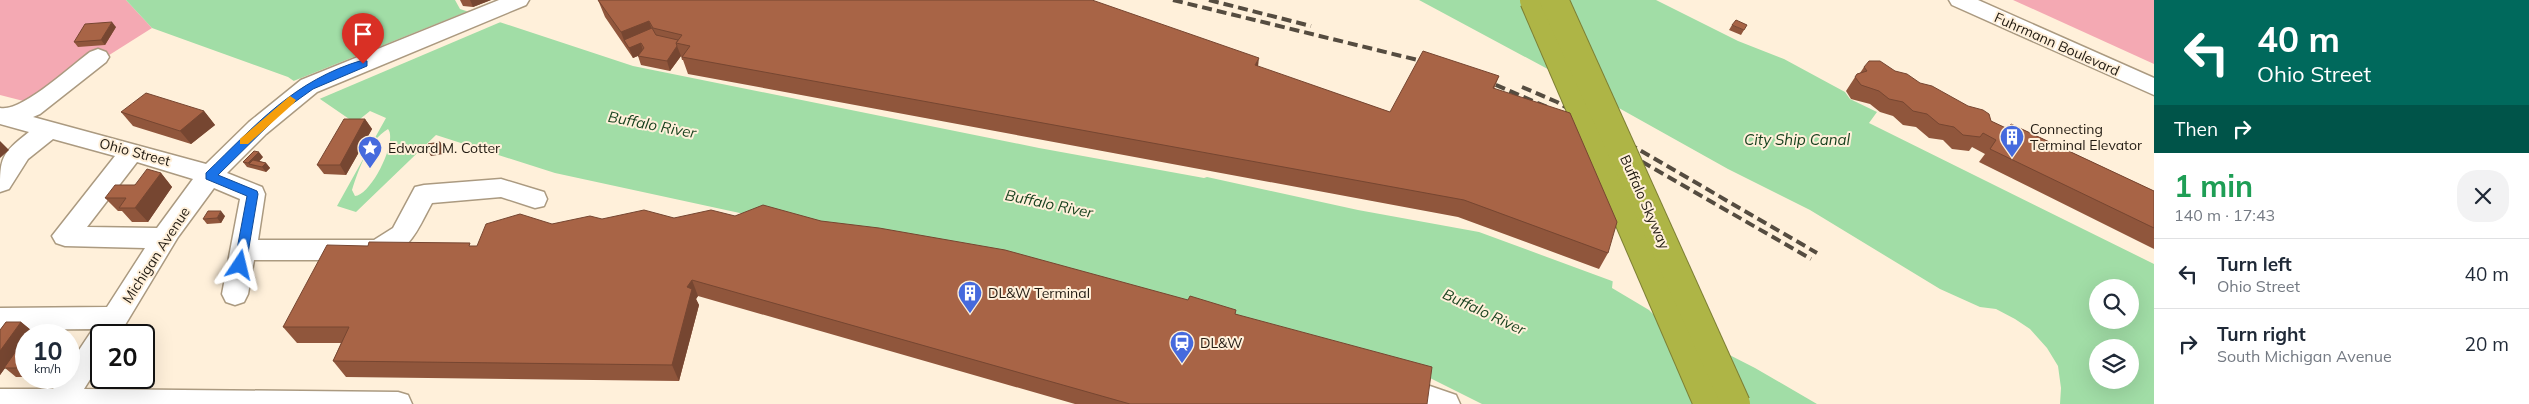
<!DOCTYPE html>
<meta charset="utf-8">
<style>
:root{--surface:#fff;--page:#f2f2f3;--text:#1f2937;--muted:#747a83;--line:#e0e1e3}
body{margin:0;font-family:Mulish,sans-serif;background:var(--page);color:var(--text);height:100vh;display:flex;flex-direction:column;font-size:19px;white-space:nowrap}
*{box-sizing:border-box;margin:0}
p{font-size:16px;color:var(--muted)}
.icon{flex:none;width:28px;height:28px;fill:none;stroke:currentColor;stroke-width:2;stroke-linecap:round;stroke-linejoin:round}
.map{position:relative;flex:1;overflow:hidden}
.panel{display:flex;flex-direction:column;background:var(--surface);width:375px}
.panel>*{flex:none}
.guide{background:#00695c;color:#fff;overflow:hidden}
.controls{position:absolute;left:2089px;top:279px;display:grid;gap:10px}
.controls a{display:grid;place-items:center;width:50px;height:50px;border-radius:50%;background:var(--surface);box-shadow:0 5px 20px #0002;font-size:25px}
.speed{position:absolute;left:15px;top:324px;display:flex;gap:10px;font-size:25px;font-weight:700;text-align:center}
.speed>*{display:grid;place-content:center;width:65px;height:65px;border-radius:50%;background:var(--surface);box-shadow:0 5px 20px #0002;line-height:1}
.speed small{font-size:12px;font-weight:400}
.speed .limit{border:2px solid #111;border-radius:8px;background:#fff;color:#111}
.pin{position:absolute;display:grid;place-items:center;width:42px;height:42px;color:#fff;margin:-51px -21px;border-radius:50% 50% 50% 0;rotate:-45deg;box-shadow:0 0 5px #0007}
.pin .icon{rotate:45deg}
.me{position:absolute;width:55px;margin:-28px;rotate:10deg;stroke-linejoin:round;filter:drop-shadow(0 0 4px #0008)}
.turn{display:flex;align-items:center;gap:18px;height:105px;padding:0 20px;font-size:22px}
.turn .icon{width:65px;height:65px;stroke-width:2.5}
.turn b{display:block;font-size:35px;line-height:42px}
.then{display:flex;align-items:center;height:48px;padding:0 20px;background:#0003;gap:10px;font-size:19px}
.round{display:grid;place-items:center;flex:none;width:52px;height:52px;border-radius:20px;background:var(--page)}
.summary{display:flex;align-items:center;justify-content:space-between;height:85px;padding:0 20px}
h1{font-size:30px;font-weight:700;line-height:38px;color:#1e9e55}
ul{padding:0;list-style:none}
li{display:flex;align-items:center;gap:15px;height:70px;padding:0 20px;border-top:1px solid var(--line)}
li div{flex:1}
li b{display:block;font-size:19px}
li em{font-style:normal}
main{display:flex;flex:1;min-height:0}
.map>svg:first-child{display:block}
.green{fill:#f4a9b3}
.water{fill:#a1dda6;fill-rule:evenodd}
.pier{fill:#fff0da}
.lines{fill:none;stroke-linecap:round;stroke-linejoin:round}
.minor-casing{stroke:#ab9a80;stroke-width:3}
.minor{fill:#fff;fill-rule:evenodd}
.rail{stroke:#554c40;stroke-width:4;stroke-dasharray:10 5;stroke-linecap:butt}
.highway-bridge-casing{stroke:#7d7f34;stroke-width:30;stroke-linecap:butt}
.highway-bridge{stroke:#aeb546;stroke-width:28}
.wall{fill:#90563c}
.shaded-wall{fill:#764631}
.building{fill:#a86446;stroke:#764631}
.route{fill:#1a73e8;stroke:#114b97}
.slow{fill:#f59e0b}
.labels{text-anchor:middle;stroke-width:4;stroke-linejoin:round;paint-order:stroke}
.street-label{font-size:14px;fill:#221b12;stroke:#fff0da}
.poi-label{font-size:14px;fill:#221b12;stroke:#fff0da;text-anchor:start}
.water-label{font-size:15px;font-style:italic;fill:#153f1c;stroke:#fff0da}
</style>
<main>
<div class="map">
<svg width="2154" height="404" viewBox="0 0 2154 404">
<rect width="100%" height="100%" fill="#fff0da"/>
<g class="green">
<polygon points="0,0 126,0 152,28 95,64 43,106 0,95"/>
<polygon points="2013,0 2154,0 2154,64"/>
</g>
<g class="water">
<path d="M 126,0 L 455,0 L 460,9 L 633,66 L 1039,148 L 1204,178 L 1207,177 L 1358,210 L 1479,232 L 1612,281 L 1851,404 L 1482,404 L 1424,375 L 791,224 L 555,173 L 436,135 L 356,212 L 337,206 L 386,118 L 370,111 L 355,123 L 288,77 L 152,28 ZM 388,129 C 398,141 371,195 355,196 L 352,190 C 359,169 368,141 388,129 Z"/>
<path d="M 1419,0 L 1656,0 L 1738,41 L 1784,59 L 1845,92 L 1850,99 L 1877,112 L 1869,123 L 2154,264 L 2154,404 L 2037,404 L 2043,377 L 2027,349 L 1699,157 L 1553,79 L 1557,74 ZM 2098,288 L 2130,288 L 2130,320 L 2098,320 ZM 2098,348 L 2130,348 L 2130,380 L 2098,380 Z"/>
</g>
<g class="pier">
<polygon points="471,10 503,21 317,100 291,82"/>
<polygon points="1558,74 1728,169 1810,210 1940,289 1980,307 1996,309 2015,319 2030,329 2047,348 2058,366 2061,388 2060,404 2035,404 2040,378 2025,351 1698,160 1552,82"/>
<polygon points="1613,279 1853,402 1854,404 1817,404 1755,368 1657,318 1649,310 1612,288"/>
</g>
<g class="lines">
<defs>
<g id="minor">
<path d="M 499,0 L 529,0 L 526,5 L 317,92 L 266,134 L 227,173 L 262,187 L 265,194 L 258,240 L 374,240 L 393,228 L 415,187 L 424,185 L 501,179 L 544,192 L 547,199 L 544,206 L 535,208 L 501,197 L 432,203 C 417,230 412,250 379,260 L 254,260 L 248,294 L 244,302 L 235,305 L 226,302 L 222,294 L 240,199 L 214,188 L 178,237 L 119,335 L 101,335 L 101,362 L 84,389 L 398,392 L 408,395 L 412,404 L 0,404 L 0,389 L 53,389 L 61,378 L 69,378 L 69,365 L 93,329 L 0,330 L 0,308 L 107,307 L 145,248 L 65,246 L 56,243 L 52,236 L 115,156 L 53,139 L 28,159 L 9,189 L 0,192 C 0,157 1,154 29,132 L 0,124 L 0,108 C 21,113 72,65 90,52 L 98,49 L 106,52 L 109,57 L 106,62 L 40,114 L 33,117 L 206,164 L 249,122 L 301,80 ZM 137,162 L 193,179 L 157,228 L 87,227 Z"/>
<polygon points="1949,0 1978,0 2154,78 2154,95 1952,5"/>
<polygon points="1424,384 1456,395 1460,404 1414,404 1410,396 1414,387"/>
</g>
</defs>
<use href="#minor" class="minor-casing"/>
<use href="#minor" class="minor"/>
<g class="rail">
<polyline points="1173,0 1430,63"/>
<polyline points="1209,0 1311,26"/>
<polyline points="1482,79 1547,107 1811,259"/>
<polyline points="1522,87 1557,102 1817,253"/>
</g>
<defs>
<g id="highway-bridge">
<polyline points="1534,0 1708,404"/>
<polyline points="1554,0 1736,404"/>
</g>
</defs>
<use href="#highway-bridge" class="highway-bridge-casing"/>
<use href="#highway-bridge" class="highway-bridge"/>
</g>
<g class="wall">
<polygon points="460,0 491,0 473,7 463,6"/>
<polygon points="598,0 1258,67 1390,112 1499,76 1494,89 1608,253 1599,269 1458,217 688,74 683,60 682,60 681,56 670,71 641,65 638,56 633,58 605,17"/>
<polygon points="1732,25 1744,30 1741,35 1729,30"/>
<polygon points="116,27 105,45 78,47 74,42"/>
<polygon points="1864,67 1895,71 1991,121 2007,129 2011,124 2154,191 2154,249 1979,162 1985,154 1972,147 1969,151 1952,149 1943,140 1929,138 1916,127 1903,125 1893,116 1880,112 1870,104 1851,99 1846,91 1857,74 1860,73"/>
<polygon points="204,111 215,125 191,144 133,126 121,112"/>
<polygon points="365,119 372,129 346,175 324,174 317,165"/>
<polygon points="263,157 259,161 266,163 270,168 266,172 247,167 243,162"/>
<polygon points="161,173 172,187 148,222 132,222 122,211 118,211 105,198"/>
<polygon points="225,216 221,223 207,224 203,219"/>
<polygon points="735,216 821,221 1235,314 1427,404 1075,404 698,296 696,299 699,305 679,381 346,377 333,361 341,343 297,343 283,327 368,246 477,246 552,224 602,219 674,218"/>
<polygon points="6,322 21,322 32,331 31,333 60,333 62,335 26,335 26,377 16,377 5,368 0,375 0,330"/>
</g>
<g class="shaded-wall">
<polygon points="470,0 491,0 473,7"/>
<polygon points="649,21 655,38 641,44 644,53 633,58 629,48 624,40 627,49 621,32"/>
<polygon points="112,22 116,27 105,45 101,40"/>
<polygon points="677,46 681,56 670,71 667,61"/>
<polygon points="1259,58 1257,75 1255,65"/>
<polygon points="204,111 215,125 191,144 180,131"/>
<polygon points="365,119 372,129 346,175 340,165"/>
<polygon points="0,141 9,150 0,158"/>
<polygon points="440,142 443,147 443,154 431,156 428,151"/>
<polygon points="259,152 263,157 255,166 249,164 248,163"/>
<polygon points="266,163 270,168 266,172 262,167"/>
<polygon points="161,173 172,187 148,222 135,208"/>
<polygon points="221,211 225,216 221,223 217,218"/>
<polygon points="692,280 698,296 696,299 699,305 679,381 672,365 687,287"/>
<polygon points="21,322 32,331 29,335 26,335 26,339 0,375 0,351"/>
</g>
<g class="building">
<polygon points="598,0 1092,0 1259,58 1255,65 1390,112 1423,51 1499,76 1493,88 1570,113 1617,222 1608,253 1464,200 682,57 690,46 676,43 682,35 653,28 649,21 621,32"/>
<polygon points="1736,20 1747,25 1744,30 1732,25"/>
<polygon points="112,22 101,40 74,42 85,24"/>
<polygon points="652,28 656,35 678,40 676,43 677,46 667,61 638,56 644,48 641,43 629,48 624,40"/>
<polygon points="1869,61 1880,61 1895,71 1907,74 1920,83 1932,86 1968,106 1983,110 1989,114 1991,121 2008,129 2011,124 2154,191 2154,228 1990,149 1996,140 1983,133 1980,137 1963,135 1954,127 1939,124 1927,114 1913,111 1903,102 1889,99 1879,91 1861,85 1855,77 1857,74 1867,71 1864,67"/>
<polygon points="146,93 204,111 180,131 121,112"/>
<polygon points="344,119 365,119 340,165 317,165"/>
<polygon points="440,142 440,149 428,151 428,144"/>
<polygon points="254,151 259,152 248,163 243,162"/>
<polygon points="253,160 266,163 262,167 249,164"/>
<polygon points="147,169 161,173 135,208 119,208 126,198 105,198 115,185 135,185"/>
<polygon points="763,205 821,221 879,228 1005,250 1188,300 1190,296 1236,310 1235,314 1432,367 1427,404 1130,404 692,280 687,287 692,289 672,365 333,361 349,327 283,327 327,245 368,246 369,242 470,243 469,246 477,246 486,224 520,214 552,224 590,216 602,219 644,210 674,218 711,210 735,216"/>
<polygon points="208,211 221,211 217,218 203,219"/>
<polygon points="6,322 21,322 0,351 0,330"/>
<polygon points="29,333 60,333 58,335 28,335"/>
<polygon points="26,337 26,368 4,368"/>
</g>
<path class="route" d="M 363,60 L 367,61 L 367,66 L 313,89 L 285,109 L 218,175 L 257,191 L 258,194 L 246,265 L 245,268 L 236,268 L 234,265 L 247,196 L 206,179 L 206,173 C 256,125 294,80 363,60 Z"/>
<polygon class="slow" points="290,96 296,100 294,103 248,144 240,144 240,139"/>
<defs>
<symbol id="building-pin" viewBox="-11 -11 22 30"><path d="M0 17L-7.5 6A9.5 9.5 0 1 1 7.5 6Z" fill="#466add" stroke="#fff0da"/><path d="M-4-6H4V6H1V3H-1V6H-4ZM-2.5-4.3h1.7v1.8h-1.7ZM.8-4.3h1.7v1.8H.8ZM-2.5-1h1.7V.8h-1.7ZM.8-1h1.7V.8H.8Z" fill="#fff"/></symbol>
<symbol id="sight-pin" viewBox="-11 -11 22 30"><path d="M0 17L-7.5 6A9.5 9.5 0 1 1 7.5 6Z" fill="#466add" stroke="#fff0da"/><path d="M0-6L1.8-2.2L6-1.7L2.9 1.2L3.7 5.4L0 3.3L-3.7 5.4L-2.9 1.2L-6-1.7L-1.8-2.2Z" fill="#fff"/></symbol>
<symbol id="station-pin" viewBox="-11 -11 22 30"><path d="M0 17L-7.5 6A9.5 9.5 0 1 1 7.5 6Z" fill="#466add" stroke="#fff0da"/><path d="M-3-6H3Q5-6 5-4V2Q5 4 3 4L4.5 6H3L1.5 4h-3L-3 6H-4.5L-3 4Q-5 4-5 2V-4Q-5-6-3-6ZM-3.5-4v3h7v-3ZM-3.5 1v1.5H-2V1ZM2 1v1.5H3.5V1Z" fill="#fff"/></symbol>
</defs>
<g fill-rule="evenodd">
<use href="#building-pin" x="1998" y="123" width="28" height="38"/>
<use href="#sight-pin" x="356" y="134" width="28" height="38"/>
<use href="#building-pin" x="956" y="279" width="28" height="38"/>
<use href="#station-pin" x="1168" y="329" width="28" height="38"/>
</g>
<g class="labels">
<g class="street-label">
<text transform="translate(2057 44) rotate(24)" y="5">Fuhrmann Boulevard</text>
<text transform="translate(135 152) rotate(15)" y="5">Ohio Street</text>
<text transform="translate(1645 202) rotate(66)" y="5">Buffalo Skyway</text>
<text transform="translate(156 255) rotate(-57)" y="5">Michigan Avenue</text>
</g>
<g class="poi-label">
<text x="2030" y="134">Connecting<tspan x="2030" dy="16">Terminal Elevator</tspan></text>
<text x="388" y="153">Edward M. Cotter</text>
<text x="988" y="298">DL&amp;W Terminal</text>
<text x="1200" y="348">DL&amp;W</text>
</g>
<g class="water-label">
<text transform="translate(652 125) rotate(11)" y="5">Buffalo River</text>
<text x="1797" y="145">City Ship Canal</text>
<text transform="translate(1049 204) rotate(12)" y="5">Buffalo River</text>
<text transform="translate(1484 312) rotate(25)" y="5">Buffalo River</text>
</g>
</g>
</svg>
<div class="controls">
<a><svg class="icon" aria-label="search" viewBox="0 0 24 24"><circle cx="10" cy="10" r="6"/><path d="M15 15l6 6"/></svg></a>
<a><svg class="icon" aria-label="layers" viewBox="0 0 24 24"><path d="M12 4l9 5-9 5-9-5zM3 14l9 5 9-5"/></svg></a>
</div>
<div class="speed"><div>10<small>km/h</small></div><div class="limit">20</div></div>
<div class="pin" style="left:363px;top:64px;background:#d93025"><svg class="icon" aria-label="arrive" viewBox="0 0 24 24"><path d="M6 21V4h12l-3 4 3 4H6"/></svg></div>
<svg class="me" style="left:240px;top:265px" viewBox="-20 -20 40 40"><path d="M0-17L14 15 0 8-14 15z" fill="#1a73e8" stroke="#fff" stroke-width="4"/></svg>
</div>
<section class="panel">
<div class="guide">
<div class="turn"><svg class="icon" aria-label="left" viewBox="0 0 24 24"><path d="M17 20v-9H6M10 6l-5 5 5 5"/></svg><div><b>40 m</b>Ohio Street</div></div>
<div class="then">Then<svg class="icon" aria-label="right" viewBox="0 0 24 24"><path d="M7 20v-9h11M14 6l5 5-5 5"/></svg></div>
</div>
<div class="summary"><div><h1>1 min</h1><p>140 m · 17:43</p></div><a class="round"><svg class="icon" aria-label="close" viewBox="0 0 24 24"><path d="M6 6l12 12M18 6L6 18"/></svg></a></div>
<ul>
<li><svg class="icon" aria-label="left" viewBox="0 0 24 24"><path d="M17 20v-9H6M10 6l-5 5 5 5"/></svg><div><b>Turn left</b><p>Ohio Street</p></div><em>40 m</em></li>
<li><svg class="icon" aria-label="right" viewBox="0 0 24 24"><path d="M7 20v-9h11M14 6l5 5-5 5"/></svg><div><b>Turn right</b><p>South Michigan Avenue</p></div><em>20 m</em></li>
</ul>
</section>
</main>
